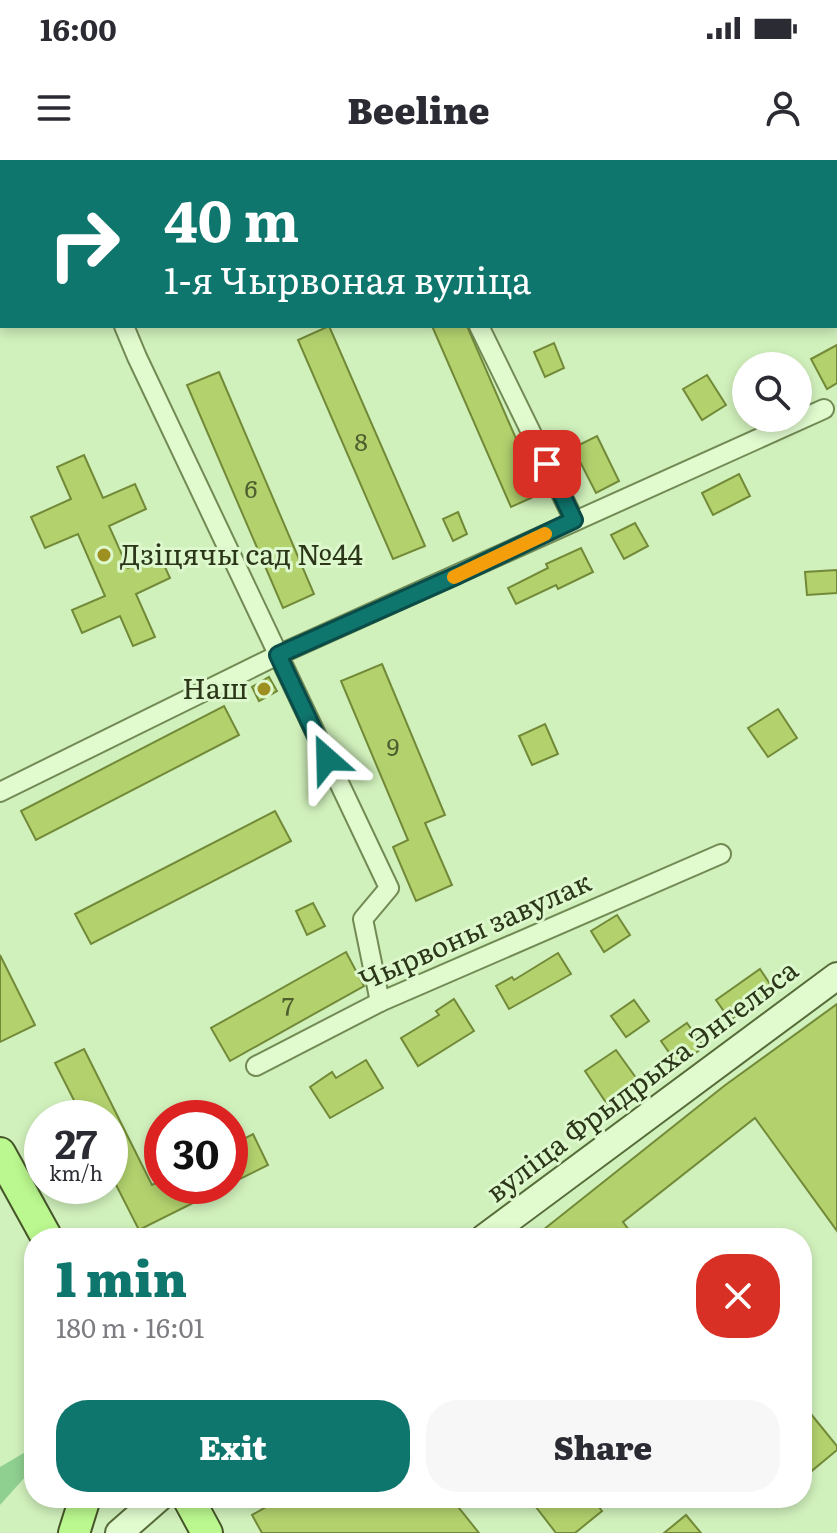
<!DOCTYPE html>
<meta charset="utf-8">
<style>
:root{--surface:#fff;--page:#f7f7f7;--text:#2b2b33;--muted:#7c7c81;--accent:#0f766e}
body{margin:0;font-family:Literata,serif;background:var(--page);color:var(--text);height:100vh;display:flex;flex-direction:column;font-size:30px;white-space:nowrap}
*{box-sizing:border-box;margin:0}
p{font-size:26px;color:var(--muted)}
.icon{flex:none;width:44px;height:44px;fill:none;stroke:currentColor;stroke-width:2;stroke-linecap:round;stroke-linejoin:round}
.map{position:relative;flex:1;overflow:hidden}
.side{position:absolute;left:24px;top:1068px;width:788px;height:280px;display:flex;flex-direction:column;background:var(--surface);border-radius:32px;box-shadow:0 4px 12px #0003}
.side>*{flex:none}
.hud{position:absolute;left:0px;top:0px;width:838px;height:168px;box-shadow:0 4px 12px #0003;background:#0f766e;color:#fff;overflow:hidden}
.tools{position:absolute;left:732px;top:192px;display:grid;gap:16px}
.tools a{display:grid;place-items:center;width:80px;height:80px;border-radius:50%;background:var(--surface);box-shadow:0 4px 12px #0003;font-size:40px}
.speed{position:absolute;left:24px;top:940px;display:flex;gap:16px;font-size:40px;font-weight:700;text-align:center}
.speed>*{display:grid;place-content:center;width:104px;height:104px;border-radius:50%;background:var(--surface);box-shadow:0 4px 12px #0003;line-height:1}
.speed small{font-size:20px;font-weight:400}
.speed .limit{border:12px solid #d22;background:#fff;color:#111}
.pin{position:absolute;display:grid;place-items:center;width:68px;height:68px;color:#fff;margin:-34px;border-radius:16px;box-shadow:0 4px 12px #0006}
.me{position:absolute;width:88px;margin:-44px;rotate:335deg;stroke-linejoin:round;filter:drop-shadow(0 0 6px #0008)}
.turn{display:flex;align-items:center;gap:28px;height:168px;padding:0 32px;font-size:36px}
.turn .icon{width:104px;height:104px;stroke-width:2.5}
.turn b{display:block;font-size:56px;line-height:68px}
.round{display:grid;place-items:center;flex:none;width:84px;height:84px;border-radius:32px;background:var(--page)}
.summary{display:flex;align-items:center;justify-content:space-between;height:136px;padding:0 32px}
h1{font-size:48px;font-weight:800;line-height:60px;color:var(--accent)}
.cta{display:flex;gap:16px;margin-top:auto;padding:16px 32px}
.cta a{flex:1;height:92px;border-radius:32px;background:var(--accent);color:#fff;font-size:32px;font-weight:800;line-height:92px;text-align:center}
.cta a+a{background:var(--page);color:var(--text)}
.status{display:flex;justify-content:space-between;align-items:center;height:56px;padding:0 40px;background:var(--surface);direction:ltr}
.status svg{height:22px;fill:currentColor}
header{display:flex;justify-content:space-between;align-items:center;height:104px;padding:0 32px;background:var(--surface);font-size:36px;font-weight:800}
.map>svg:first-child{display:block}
.green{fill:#8fcf90}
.building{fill:#b3d26e;stroke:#728a38;stroke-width:2}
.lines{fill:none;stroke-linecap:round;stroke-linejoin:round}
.street-casing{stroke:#738a54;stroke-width:22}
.secondary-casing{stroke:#576b38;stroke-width:30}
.primary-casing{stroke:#465629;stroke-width:34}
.street{stroke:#e1fbcf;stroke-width:18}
.secondary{stroke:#e1fbcf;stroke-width:26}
.primary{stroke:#bbf88f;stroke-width:30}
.route-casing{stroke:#0a4d48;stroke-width:20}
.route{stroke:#0f766e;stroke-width:14}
.slow{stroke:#f59e0b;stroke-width:14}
.poi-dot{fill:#9d8f20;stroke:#ddf8cc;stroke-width:3}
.labels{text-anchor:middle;stroke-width:6;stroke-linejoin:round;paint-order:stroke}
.number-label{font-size:24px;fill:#4e5e2f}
.poi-label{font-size:28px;fill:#2c371a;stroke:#ddf8cc;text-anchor:start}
.street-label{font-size:28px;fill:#2c371a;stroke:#ddf8cc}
</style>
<div class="status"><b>16:00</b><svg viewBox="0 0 49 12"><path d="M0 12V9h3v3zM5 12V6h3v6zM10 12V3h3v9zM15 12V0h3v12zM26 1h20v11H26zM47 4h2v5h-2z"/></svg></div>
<header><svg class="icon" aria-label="menu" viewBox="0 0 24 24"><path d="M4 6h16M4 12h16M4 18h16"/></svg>Beeline<svg class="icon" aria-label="person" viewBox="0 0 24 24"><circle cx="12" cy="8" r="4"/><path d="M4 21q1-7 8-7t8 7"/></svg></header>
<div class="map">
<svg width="837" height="1373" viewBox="0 0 837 1373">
<rect width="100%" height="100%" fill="#d1f1bc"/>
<polygon class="green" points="34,1287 34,1307 0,1345 0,1307"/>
<g class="building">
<polygon points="329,166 425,386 393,399 298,180"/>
<polygon points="432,166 467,166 540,334 511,347"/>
<polygon points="554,183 564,208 545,217 534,192"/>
<polygon points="837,185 837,223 827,229 811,199"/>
<polygon points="219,212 314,434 283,448 187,225"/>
<polygon points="707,215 726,245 702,260 683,229"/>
<polygon points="597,276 619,321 596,333 573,288"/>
<polygon points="84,295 103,338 135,324 146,349 109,366 128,408 159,394 170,418 136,434 155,477 133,486 120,456 82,473 72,450 105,436 78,374 45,388 31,357 71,339 57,307"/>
<polygon points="739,314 750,336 713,355 702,333"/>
<polygon points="458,352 467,374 453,381 443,359"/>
<polygon points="635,363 648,386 624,399 611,375"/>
<polygon points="581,388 593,412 558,429 556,425 516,444 508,428 548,408 546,404"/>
<polygon points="837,410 837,433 807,435 805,412"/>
<polygon points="382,504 445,655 425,663 452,725 416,741 393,687 408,680 341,521"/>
<polygon points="269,517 277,531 259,541 252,527"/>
<polygon points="224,546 239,575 36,680 21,651"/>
<polygon points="778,549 797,578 768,597 748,568"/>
<polygon points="545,564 558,594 532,605 519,576"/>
<polygon points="275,651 291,681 91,784 75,754"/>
<polygon points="313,743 325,766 307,775 296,751"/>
<polygon points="617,755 630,775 604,792 591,771"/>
<polygon points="346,792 364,826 230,901 211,868"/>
<polygon points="558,793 571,814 509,849 496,826 512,817 514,820"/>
<polygon points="0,795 35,865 0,882"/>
<polygon points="760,809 774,830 730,860 716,840"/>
<polygon points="454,839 474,871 418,906 401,878 439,855 436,851"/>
<polygon points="634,840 649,861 626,877 611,856"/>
<polygon points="837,844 837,1071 755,958 623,1062 635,1078 533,1078 724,926"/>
<polygon points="687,863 704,887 678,905 661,881"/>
<polygon points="84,889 152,1025 162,1020 162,1026 227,1026 139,1070 110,1013 110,958 83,958 55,903"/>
<polygon points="616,890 639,922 607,944 585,911"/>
<polygon points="366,900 383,928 330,958 310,927 332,912 336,918"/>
<polygon points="253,974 268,1005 230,1024 230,986"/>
<polygon points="802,1243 837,1286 837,1290 802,1319"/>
<polygon points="282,1338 451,1338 479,1373 262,1373 252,1355"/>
<polygon points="529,1338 592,1338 602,1351 575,1373 556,1373"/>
<polygon points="686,1355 701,1373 664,1373"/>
</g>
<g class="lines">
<defs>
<g id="street">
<polyline points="46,0 47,2"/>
<polyline points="124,166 137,197 389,728 363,759 380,842"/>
<polyline points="479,166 574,360"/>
<polyline points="0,632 278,495 824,249"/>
<polyline points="256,906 380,842 721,694"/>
</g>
<g id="secondary">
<polyline points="484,1078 837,816"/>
<polyline points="119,1373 159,1338"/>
</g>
<g id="primary">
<polyline points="0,993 47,1078"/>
<polyline points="188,1338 207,1373"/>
<polyline points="74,1373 85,1338"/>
</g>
</defs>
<use href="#street" class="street-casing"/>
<use href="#secondary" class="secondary-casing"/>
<use href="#primary" class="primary-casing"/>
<use href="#street" class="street"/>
<use href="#secondary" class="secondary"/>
<use href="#primary" class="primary"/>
</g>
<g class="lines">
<defs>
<polyline id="route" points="327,599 278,495 458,415 574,360 547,304"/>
</defs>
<use href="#route" class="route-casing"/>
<use href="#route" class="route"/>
<polyline class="slow" points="454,417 545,374"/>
</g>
<g class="poi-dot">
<circle cx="104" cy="395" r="8"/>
<circle cx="264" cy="529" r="8"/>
</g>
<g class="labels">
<g class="number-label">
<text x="361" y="291">8</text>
<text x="251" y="338">6</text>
<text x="393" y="596">9</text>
<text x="288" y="855">7</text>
</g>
<g class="poi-label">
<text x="120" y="405">Дзіцячы сад №44</text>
<text x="248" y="539" text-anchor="end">Наш</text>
</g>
<g class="street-label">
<text transform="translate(475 771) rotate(-24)" y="10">Чырвоны завулак</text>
<text transform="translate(642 921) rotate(-37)" y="10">вуліца Фрыдрыха Энгельса</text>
</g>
</g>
</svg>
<div class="tools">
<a><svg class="icon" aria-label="search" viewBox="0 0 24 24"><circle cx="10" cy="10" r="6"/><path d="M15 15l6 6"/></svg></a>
</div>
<div class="speed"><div>27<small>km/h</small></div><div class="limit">30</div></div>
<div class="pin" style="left:547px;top:304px;background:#d93025"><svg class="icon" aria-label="arrive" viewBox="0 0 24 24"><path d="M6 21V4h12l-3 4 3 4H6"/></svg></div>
<svg class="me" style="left:327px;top:599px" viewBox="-20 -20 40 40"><path d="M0-17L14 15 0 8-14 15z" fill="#0f766e" stroke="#fff" stroke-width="4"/></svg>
<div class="hud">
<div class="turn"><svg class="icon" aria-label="right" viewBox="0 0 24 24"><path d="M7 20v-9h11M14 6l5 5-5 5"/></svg><div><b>40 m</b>1-я Чырвоная вуліца</div></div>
</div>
<section class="side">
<div class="summary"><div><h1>1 min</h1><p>180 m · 16:01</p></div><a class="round" style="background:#d93025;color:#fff"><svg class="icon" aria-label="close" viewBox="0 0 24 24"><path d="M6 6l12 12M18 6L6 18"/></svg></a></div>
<div class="cta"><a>Exit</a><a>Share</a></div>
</section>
</div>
